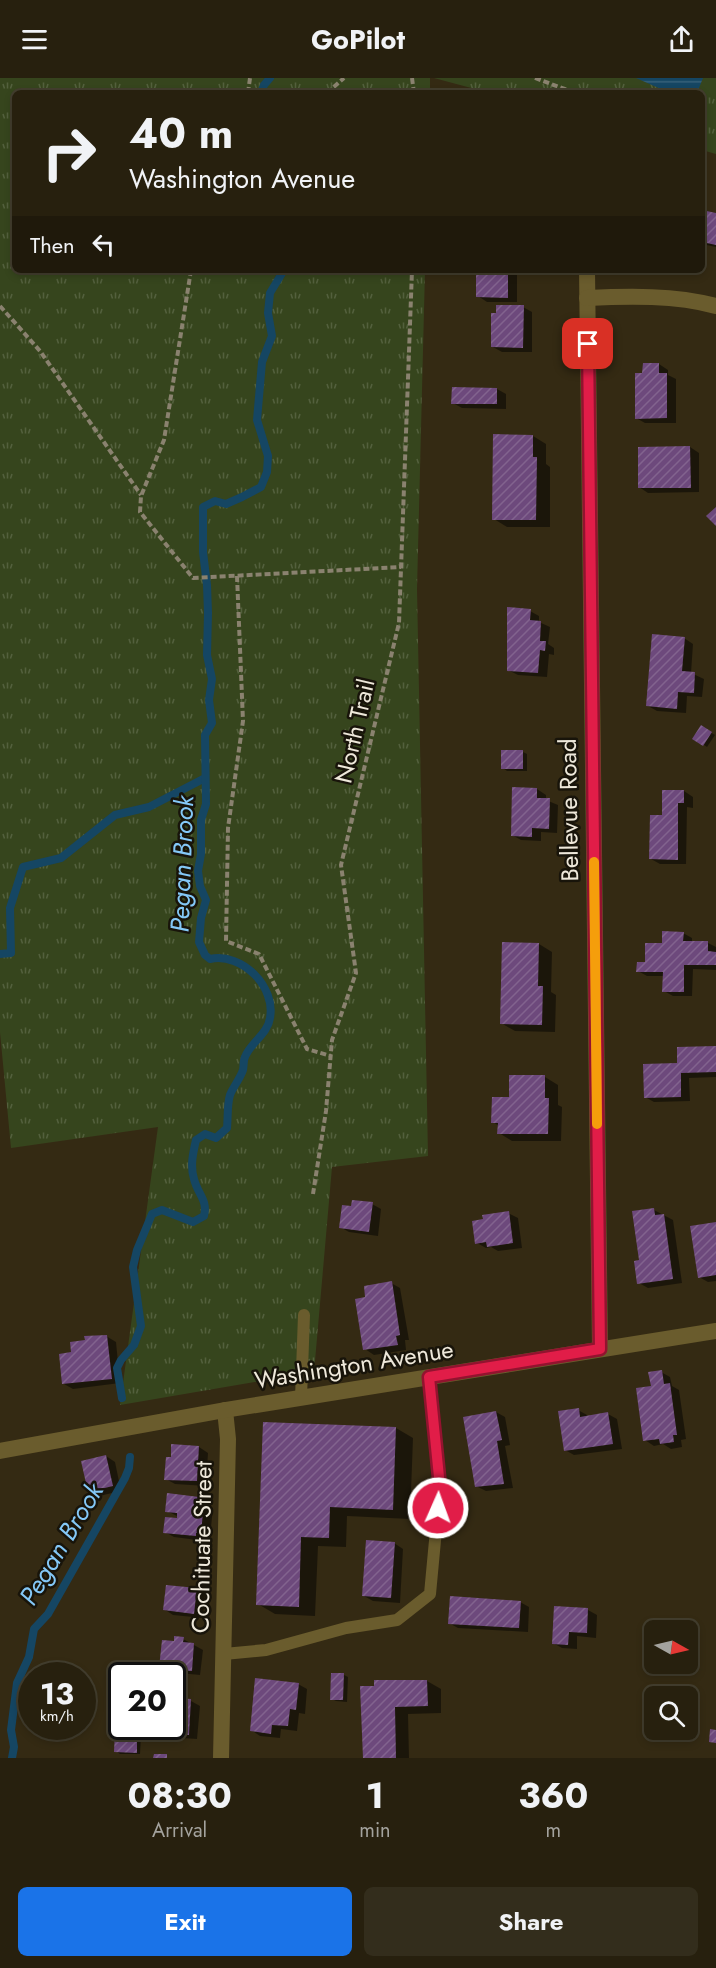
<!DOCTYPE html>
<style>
:root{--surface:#27200e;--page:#332d1c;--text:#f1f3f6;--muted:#a4a39e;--line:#433e2e;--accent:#1a73e8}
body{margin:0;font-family:Jost,sans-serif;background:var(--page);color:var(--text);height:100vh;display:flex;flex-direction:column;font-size:22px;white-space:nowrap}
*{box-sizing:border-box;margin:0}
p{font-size:20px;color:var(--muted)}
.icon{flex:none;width:33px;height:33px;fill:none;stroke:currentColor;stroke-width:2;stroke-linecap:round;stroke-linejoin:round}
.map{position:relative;height:1680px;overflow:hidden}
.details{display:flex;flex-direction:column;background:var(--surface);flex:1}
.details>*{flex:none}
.guide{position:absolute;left:12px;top:12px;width:693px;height:183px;border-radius:9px;box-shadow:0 3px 9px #0003,0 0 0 2px var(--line);background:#27200e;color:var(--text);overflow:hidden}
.needle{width:39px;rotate:98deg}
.tools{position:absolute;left:644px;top:1542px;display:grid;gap:12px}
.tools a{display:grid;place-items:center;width:54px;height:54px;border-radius:9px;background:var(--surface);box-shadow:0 3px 9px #0003,0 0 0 2px var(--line);font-size:30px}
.speed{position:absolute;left:18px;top:1584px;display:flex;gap:12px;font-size:30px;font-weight:700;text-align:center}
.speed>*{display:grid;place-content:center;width:78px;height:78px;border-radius:50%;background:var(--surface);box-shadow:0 3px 9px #0003,0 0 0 2px var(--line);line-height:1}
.speed small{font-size:15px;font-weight:400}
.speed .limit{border:3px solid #111;border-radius:9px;background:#fff;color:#111}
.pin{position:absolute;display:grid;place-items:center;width:51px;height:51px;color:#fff;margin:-26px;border-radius:12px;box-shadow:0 3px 9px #0006}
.me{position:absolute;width:66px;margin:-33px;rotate:2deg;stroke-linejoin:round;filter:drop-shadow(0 0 4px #0008)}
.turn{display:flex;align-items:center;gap:21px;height:126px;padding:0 18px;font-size:27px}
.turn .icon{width:78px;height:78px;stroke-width:2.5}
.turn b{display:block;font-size:42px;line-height:51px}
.then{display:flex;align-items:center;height:57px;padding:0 18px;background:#0003;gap:12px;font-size:22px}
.eta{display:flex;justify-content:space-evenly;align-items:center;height:102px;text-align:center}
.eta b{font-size:36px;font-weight:700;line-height:42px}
.action{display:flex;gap:12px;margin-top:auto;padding:12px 18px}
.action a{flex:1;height:69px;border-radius:9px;background:var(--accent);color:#fff;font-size:24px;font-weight:700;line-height:69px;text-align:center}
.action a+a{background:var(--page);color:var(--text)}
header{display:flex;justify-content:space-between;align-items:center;height:78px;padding:0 18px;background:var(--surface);font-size:27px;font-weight:700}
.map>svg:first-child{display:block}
.park{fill:url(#park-tufts)}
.water{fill:url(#water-rules)}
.shadow{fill:#0007}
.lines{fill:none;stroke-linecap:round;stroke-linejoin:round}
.stream{stroke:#154663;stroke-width:8}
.building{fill:url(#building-hatch)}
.path{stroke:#8a826f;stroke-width:4;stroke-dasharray:6 3;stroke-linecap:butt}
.service{stroke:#6a5c2d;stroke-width:12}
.minor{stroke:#6a5c2d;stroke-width:16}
.tertiary{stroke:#6a5c2d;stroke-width:16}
.route-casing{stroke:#92132f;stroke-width:15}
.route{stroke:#e11d48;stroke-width:10}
.slow{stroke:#f59e0b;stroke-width:10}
.labels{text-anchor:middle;stroke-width:5;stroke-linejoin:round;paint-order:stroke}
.street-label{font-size:24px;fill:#eee8da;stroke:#18140a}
.water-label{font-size:26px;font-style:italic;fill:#84c8f7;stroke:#18140a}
</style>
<header><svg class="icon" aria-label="menu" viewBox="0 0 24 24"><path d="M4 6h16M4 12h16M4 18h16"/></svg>GoPilot<svg class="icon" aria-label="share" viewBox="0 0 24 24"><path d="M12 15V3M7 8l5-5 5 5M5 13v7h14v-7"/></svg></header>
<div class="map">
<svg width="716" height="1680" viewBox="0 0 716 1680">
<defs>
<pattern id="park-tufts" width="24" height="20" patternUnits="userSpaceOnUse" patternTransform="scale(1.5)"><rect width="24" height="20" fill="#36451d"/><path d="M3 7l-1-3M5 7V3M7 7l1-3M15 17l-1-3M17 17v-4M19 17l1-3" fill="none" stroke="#53603d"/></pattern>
<pattern id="water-rules" width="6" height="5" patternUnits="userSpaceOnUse" patternTransform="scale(1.5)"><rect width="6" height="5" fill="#154663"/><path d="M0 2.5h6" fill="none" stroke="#376179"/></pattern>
<pattern id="building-hatch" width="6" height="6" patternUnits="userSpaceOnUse" patternTransform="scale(1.5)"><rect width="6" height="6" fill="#6d497c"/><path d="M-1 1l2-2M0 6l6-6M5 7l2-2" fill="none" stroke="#82638e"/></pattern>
</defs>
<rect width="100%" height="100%" fill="#342a13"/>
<g class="park">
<polygon points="0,0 430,0 430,15 15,15 15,192 425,192 417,511 428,1078 332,1089 314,1294 120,1327 158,1049 11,1070 0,954"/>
<polygon points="434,0 716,0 716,76 702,72 702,15 490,15"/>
</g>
<polygon class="water" points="636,0 703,0 697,15 670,15"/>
<g class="shadow">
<polygon points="702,131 716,137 716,169 702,166"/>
<polygon points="478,192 517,193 517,224 487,224 478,218"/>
<polygon points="523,229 532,234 532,274 502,274 493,269"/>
<polygon points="659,286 668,292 668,297 676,301 676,345 645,345 636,340 644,297"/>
<polygon points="497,311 506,316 506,331 462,330 453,325"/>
<polygon points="533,358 546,366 546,386 550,389 550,449 507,449 494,441"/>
<polygon points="690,369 699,375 699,414 648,415 639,409"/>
<polygon points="530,533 539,538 539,544 550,549 548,566 554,570 554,577 549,576 547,599 518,597 508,592"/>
<polygon points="684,560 693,566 691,595 704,601 702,619 687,618 686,635 657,633 648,628"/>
<polygon points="702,649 715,657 707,669 694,660"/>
<polygon points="523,674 527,676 527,693 507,693 503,690"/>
<polygon points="537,711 546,717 546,722 558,727 557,755 541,754 541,763 521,762 512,757"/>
<polygon points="684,713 693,719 693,730 687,729 686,786 660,786 651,781 664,739"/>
<polygon points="683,855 692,860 692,865 708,865 716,869 716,892 693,891 692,918 673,918 664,913 664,898 647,898 638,893 663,866"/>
<polygon points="539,866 552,874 551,914 556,917 555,954 515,953 501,945"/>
<polygon points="716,969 716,999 689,1000 690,1023 654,1024 645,1019 679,986"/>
<polygon points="545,999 558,1007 558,1027 562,1029 561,1063 512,1063 499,1055 499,1048 493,1044 511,1021"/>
<polygon points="372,1126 381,1131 378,1158 349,1154 340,1149"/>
<polygon points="654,1132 673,1142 682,1205 648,1210 639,1205 641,1183"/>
<polygon points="508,1135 518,1140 522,1170 498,1173 491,1169 486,1170 477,1165"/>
<polygon points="716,1145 716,1203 708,1204 699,1199"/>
<polygon points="391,1205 400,1210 409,1262 405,1262 406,1272 374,1277 365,1271 367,1220"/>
<polygon points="106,1258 116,1264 120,1305 73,1311 64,1306 73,1275"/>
<polygon points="661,1294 670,1299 672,1308 679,1312 686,1361 681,1362 682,1369 671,1371 663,1366 654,1368 645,1362 652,1309"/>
<polygon points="578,1332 587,1337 588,1339 608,1336 617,1341 622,1371 574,1377 565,1372"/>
<polygon points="496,1334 505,1339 510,1367 505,1368 513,1410 486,1413 476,1408"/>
<polygon points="265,1346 396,1350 413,1360 410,1441 347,1438 346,1469 318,1468 315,1538 275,1536 258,1526"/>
<polygon points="199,1369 208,1375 206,1408 175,1406 166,1401"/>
<polygon points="106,1378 115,1384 121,1413 99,1418 90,1413"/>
<polygon points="199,1420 213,1430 210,1459 205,1459 205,1463 174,1459 165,1454 179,1442 179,1439 167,1433"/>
<polygon points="394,1465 403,1471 400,1525 373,1523 364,1518"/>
<polygon points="196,1512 205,1517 203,1540 173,1537 164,1531"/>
<polygon points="520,1524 529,1529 528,1554 458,1550 449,1545"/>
<polygon points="555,1530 588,1532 597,1537 596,1560 577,1558 577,1571 562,1570 553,1565"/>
<polygon points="183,1561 203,1572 200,1597 169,1594 160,1589 175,1565"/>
<polygon points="344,1597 348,1599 347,1624 336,1623 332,1621"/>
<polygon points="427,1603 441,1611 441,1635 408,1636 409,1680 364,1680 376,1604"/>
<polygon points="298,1606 307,1611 305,1636 299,1635 297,1653 281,1651 280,1660 260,1658 251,1652"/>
<polygon points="191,1623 200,1628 197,1661 167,1659 158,1654 172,1648"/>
<polygon points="137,1654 141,1657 140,1676 120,1676 116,1673"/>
</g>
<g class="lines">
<g class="stream">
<polyline points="261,15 264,7 270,0"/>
<polyline points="0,876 11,875 10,830 23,789 61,780 115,737 149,729 205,700"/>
<path d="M 122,1320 L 117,1290 L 121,1282 L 134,1267 L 141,1248 L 133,1189 L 137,1172 L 152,1136 L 162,1132 L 193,1144 L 204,1138 C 208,1122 198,1117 194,1101 C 190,1088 193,1075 196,1062 L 205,1056 L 216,1060 L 227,1050 C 228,1040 227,1027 230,1017 C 233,1009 240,1001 243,992 C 244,988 243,983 245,979 C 250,965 268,956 270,940 C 276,909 242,874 210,881 L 205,877 L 199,864 L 201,840 L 206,822 L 200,808 L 198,793 L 201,776 L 201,742 L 206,726 L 205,657 L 212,645 L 209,622 L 212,601 L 207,577 L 208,535 L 207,507 L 203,474 L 203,429 L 215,423 L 226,426 L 242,419 L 261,409 L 267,394 L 268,378 L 257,342 L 262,284 L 272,258 L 268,235 L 270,215 L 284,192"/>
<polyline points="12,1680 14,1669 11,1652 17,1605 29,1579 34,1551 48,1536 125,1400 129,1390 130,1379"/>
</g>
</g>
<g class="building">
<polygon points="702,132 716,135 716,167 702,164"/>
<polygon points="476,192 508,192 508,220 476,219"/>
<polygon points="496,227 524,227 523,270 491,269 491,235 496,235"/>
<polygon points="643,285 659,285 659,295 667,295 667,340 635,341 635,295 642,295"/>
<polygon points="452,309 497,310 497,326 451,326"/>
<polygon points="493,356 533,357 533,379 537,379 536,442 492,442"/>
<polygon points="690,368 691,410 638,410 638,369"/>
<polygon points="716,429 716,448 706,438"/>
<polygon points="507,529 531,531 530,542 541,543 540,563 546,563 545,573 540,572 538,595 507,593"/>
<polygon points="652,556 685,559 682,593 695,594 694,615 678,614 677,631 646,628"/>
<polygon points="701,647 712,654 703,668 692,661"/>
<rect x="501" y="672" width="22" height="19"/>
<polygon points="512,709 537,710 537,720 550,720 549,751 532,750 532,759 511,758"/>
<polygon points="662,712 684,712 684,725 678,725 678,782 649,781 650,737 662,737"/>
<polygon points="662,853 684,854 683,863 708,863 708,873 716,874 716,887 684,887 684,914 662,914 663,894 636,894 637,884 645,884 645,865 662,865"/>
<polygon points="502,864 539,865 538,908 543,908 542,947 500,946"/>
<polygon points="716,968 716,994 681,995 681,1019 644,1020 643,986 677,985 677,969"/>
<polygon points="509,997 545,997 545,1020 549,1020 548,1056 497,1056 498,1045 491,1045 492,1019 509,1019"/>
<polygon points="352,1122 373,1124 369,1154 339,1150 342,1127 351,1128"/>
<polygon points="654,1130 655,1137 664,1136 673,1201 637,1206 634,1183 639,1182 632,1133"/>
<polygon points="509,1133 513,1165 487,1169 486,1164 475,1166 472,1143 483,1141 482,1137"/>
<polygon points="716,1144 716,1197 698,1200 690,1148"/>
<polygon points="392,1203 400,1257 396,1258 398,1267 363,1272 355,1221 365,1219 364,1208"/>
<polygon points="107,1257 112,1301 62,1306 59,1276 71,1274 70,1264 85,1262 84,1258"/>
<polygon points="662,1292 664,1306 670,1305 677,1357 673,1357 674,1364 660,1366 659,1361 643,1363 636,1310 651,1308 648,1294"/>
<polygon points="579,1330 580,1339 608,1334 613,1366 564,1373 558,1333"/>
<polygon points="496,1333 502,1362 497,1363 504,1406 475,1409 463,1339"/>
<polygon points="263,1344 396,1349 393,1432 330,1429 329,1460 301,1459 299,1529 256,1527"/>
<polygon points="171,1366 199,1368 197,1403 164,1402 166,1379 171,1379"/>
<polygon points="106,1377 113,1408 88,1414 81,1383"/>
<polygon points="167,1415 199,1419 198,1423 204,1424 201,1455 196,1455 196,1458 163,1455 165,1439 177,1440 177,1435 165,1434"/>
<polygon points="366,1462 395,1464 391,1520 362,1518"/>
<polygon points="166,1507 197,1510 194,1536 163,1532"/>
<polygon points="450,1518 521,1523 519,1550 448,1546"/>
<polygon points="554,1528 588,1530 587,1555 569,1554 568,1567 552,1566"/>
<polygon points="174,1558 184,1559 183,1564 194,1565 192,1593 159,1590 162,1562 174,1563"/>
<polygon points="331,1595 344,1595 343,1622 330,1622"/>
<polygon points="109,1599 122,1600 122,1616 108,1615"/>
<polygon points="255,1600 299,1605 296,1632 290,1631 288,1648 272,1647 271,1656 250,1653"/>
<polygon points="374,1602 427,1602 428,1628 395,1629 396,1680 363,1680 360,1608 374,1608"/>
<polygon points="172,1620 191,1621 189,1657 157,1654 157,1648 172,1648"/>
<polygon points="710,1651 716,1652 716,1665 709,1664"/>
<polygon points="115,1652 137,1653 137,1675 114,1674"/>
<polygon points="154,1676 167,1676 167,1680 153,1680"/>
</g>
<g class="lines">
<g class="path">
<polyline points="412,0 414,15"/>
<polyline points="535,0 570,13 572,15"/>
<polyline points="248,15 250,0"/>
<polyline points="327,15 344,0"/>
<polyline points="191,192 164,362 141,418 140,434 193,500 401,489"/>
<polyline points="0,228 40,273 141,417"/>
<polyline points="237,498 243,643 228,750 226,863 259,876 307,971 331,978"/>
<polyline points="313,1116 326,1033 332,962 356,895 341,787 399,545 412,192"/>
</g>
<g class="service">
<polyline points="301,1320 304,1237"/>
<polyline points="224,1576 266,1572 346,1550 397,1542 430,1516 440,1409 429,1299"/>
</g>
<g class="minor">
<polyline points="587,192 600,1271"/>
<path d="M 587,220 C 629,218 675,217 716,228"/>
<polyline points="221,1680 228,1361 225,1332"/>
</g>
<polyline class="tertiary" points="0,1373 225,1332 716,1253"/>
</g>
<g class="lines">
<defs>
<polyline id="route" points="438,1430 440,1409 429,1299 600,1271 588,266"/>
</defs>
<use href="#route" class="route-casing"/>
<use href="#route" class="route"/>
<polyline class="slow" points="594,784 597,1046"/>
</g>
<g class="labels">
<g class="street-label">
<text transform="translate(355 653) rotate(-77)" y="8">North Trail</text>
<text transform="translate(569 732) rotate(-91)" y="8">Bellevue Road</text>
<text transform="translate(354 1287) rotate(-9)" y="8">Washington Avenue</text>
<text transform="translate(202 1469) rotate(-89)" y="8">Cochituate Street</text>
</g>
<g class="water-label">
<text transform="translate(182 786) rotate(-88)" y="9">Pegan Brook</text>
<text transform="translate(61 1466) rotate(-59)" y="9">Pegan Brook</text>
</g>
</g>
</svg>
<div class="tools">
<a><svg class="needle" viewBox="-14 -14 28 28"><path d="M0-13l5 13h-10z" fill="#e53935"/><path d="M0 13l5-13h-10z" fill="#a4a39e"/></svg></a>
<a><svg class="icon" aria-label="search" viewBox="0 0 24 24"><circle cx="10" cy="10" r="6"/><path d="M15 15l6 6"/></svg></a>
</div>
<div class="speed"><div>13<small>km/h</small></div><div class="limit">20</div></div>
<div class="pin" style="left:588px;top:266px;background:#d93025"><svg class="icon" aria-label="arrive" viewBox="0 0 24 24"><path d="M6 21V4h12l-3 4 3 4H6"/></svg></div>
<svg class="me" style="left:438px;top:1430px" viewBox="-20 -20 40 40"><circle r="17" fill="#e11d48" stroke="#fff" stroke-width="3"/><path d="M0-11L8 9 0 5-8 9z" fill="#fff"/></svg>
<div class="guide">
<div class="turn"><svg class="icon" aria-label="right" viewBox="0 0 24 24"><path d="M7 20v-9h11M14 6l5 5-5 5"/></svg><div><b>40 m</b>Washington Avenue</div></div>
<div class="then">Then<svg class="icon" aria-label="left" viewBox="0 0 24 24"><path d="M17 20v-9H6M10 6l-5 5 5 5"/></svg></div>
</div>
</div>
<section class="details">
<div class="eta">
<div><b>08:30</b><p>Arrival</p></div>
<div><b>1</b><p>min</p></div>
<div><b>360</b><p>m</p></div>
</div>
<div class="action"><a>Exit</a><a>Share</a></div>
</section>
